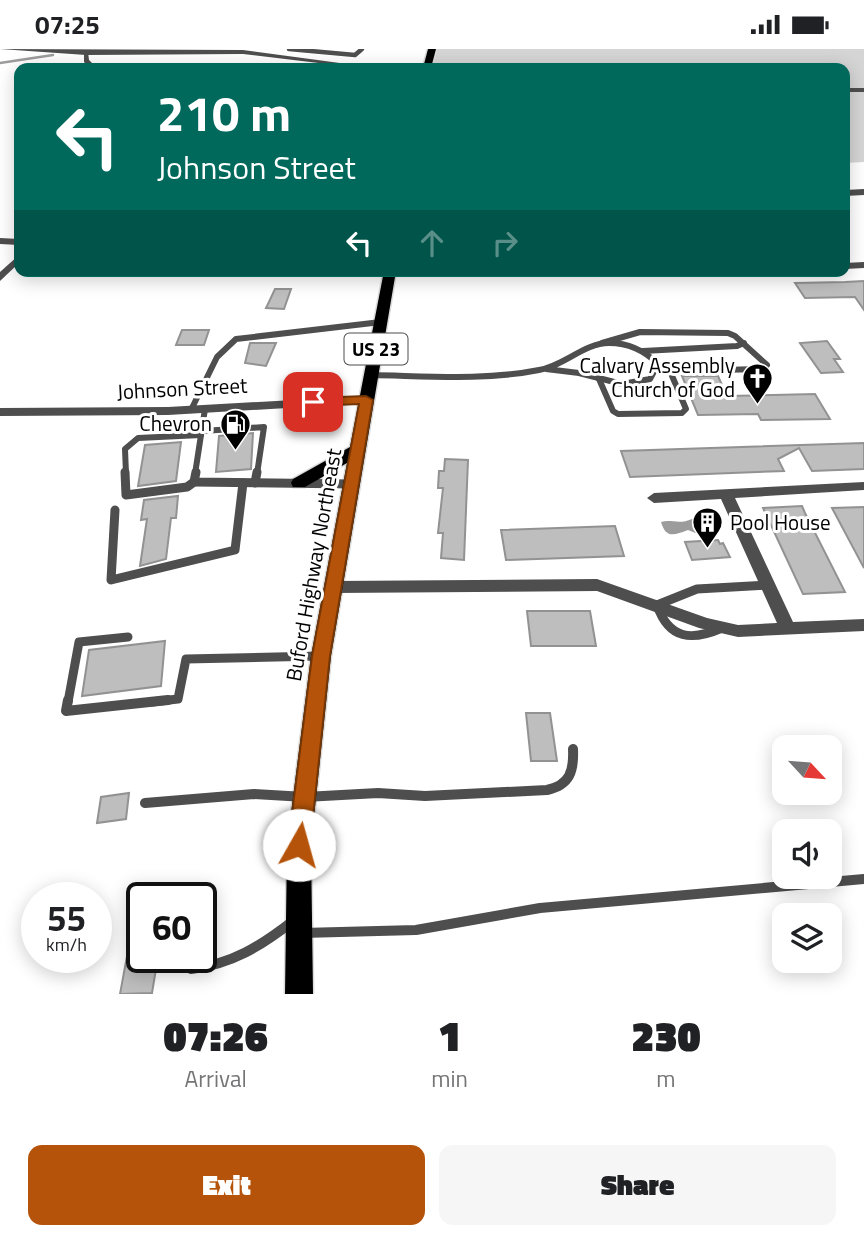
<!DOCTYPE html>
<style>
:root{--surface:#fff;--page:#f6f6f6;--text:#202124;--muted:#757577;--accent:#b45309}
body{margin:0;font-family:"Titillium Web",sans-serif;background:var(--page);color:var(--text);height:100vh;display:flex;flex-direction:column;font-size:26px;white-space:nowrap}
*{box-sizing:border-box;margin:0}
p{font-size:23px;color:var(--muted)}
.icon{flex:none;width:38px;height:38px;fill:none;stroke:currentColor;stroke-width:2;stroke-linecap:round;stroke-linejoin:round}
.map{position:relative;height:945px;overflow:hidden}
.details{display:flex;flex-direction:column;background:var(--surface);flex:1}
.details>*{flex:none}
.top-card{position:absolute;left:14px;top:14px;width:836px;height:214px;border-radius:14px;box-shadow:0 4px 18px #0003;background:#00695c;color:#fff;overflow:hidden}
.needle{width:46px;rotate:116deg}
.buttons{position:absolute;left:772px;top:686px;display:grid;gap:14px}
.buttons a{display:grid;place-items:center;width:70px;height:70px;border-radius:14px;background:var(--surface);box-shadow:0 4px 18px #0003;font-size:35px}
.speed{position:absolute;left:21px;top:833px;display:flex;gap:14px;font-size:35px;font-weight:700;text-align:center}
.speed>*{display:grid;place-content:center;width:91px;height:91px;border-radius:50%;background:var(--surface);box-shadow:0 4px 18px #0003;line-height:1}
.speed small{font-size:18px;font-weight:400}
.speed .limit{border:4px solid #111;border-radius:10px;background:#fff;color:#111}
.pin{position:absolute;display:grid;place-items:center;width:60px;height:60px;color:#fff;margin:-30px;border-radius:14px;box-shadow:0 4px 10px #0006}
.me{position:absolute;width:77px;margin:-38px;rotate:7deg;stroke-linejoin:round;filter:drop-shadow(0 0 5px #0008)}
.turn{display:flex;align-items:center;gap:24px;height:147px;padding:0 28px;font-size:32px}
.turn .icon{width:91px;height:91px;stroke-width:2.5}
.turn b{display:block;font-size:49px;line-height:60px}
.lanes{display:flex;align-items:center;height:66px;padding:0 28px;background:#0003;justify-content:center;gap:35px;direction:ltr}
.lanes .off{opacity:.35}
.eta{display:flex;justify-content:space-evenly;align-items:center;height:119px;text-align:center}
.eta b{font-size:42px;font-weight:800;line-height:49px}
.cta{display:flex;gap:14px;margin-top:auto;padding:14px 28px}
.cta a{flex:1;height:80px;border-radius:14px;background:var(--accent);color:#fff;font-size:28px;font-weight:800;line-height:80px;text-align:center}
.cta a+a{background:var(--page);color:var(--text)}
.status{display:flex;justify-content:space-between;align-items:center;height:49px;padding:0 35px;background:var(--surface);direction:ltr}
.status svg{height:19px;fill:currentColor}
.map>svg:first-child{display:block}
.green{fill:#d5d5d5}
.water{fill:#9c9c9c}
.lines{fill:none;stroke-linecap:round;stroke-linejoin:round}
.stream{stroke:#9c9c9c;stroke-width:2.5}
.building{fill:#bebebe;stroke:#929292;stroke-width:2}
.primary-casing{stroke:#dbdbdb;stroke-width:3}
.service-far3{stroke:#4e4e4e;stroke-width:4.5}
.service-far2{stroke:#4e4e4e;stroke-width:6}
.service-far1{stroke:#4e4e4e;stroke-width:9}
.service{stroke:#4e4e4e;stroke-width:10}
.minor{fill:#4e4e4e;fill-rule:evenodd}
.tertiary{fill:#4e4e4e;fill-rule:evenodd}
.primary{fill:#000;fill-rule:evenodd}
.route{fill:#b45309;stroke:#753606;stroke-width:2}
.labels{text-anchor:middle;stroke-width:6;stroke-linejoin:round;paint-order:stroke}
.shield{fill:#fff;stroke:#4c4c4c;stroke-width:2}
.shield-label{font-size:19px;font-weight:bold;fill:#000}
.poi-label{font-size:21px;fill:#000;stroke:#fff;text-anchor:end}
.street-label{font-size:21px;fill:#000;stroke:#fff}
</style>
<div class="status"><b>07:25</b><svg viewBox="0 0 49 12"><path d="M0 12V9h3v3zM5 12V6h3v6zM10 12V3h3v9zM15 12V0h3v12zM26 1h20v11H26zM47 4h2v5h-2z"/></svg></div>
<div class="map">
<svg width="864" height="945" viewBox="0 0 864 945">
<rect width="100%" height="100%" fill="#fff"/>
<polygon class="green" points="435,0 864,0 864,113 845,114 845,19 431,19"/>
<path class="water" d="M 692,470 L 701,470 L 707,476 L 707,484 L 698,485 L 688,481 C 674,486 666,490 661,473 C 671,470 679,476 692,470 Z"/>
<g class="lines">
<polyline class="stream" points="0,14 53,6"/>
</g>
<g class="building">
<polygon points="845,233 864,232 864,261 855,248 805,249 795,234"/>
<polygon points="275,240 291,240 284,260 266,259"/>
<polygon points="182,281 209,281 204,296 176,296"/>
<polygon points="827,292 840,310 834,310 843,323 821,324 800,294"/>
<polygon points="250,294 276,294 266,317 245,314"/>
<polygon points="682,327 718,327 727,347 815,345 830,370 761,371 758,365 698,366"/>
<polygon points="253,384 251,420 216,423 219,387"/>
<polygon points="181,393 176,432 138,437 145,396"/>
<polygon points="864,394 864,420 812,422 799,399 778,410 784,422 630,428 621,402"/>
<polygon points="445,410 468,411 464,511 441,509 443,484 438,484 443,439 438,439 439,422 444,422"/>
<polygon points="178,447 176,469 171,469 166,510 140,517 147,470 141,471 144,451"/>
<polygon points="802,457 805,464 845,543 803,545 763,459"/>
<polygon points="864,458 864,519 832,459"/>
<polygon points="615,477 624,507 506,511 501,481"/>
<polygon points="718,491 720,495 723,494 730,508 692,511 685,493"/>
<polygon points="527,562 590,562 596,597 531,597"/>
<polygon points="165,592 161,637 82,647 89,601"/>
<polygon points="526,664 550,664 557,712 531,712"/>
<polygon points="129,744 126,770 97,774 101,748"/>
<polygon points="135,864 142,864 142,908 158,908 152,944 120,945"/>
</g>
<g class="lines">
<defs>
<g id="primary">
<polygon points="428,0 436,0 431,19 423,19"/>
<polygon points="384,222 396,222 331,607 311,796 313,945 285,945 287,796 311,607 347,414 305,438 293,438 291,434 293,430 350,398"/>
</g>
</defs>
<use href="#primary" class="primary-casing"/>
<polyline class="service-far3" points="289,0 355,6 362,0"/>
<g class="service-far2">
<polyline points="643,302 737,297 744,294"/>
<path d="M 371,326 C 427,327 484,332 539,321 C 564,317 584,294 609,294 C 628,294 645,302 658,315 L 650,330 L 622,335 L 579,324 L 546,320"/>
<polyline points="599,330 613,362 618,365 682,364 686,360 670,322 764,320 767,316 735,287 728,284 640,283 602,294"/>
<polyline points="191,361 217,308 236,290 381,273"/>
<polyline points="202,382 264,378 257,425"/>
<polyline points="126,425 125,400 138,389 201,386"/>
<polyline points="195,425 205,360"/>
</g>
<g class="service-far1">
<polyline points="125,423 126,446 187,438 194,433"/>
<polyline points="196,423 194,433 352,435"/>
<polyline points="255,434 257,423"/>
<polyline points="115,461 111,531 235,501 243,434"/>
<path d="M 722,579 C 692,592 669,591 657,556 L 697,540 L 768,536"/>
<polyline points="68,653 79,593 128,588"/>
<polyline points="152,653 178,650 186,610 320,607"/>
</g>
<g class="service">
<polyline points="68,651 66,662 168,651"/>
<path d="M 145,754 L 254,745 L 305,748 L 378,744 L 425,747 L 547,741 C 570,736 574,722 573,700"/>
<polyline points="302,884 416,881 540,859 864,830"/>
<path d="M 191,920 C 232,915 261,897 293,872"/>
</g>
<g class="minor">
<polygon points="84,3 88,3 89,11 97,19 90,19 84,13"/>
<polygon points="864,140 864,146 845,147 845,141"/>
<polygon points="0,189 19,190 19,196 0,195"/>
<polygon points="19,206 19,214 0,232 0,223"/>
<polygon points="864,213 864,219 845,220 845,214"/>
<polygon points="366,347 372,351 370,354 168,366 0,367 0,359 168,358"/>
<polygon points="864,433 864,441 735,449 793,573 864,570 864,582 738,588 699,579 597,542 335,544 330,542 327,538 330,534 335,532 597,530 707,569 738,576 777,574 721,450 654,454 647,449 654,444"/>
</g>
<g class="tertiary">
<polygon points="0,0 243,1 377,19 360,19 243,5 86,6"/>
<rect x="845" y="39" width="19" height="4"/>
</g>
<use href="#primary" class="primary"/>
</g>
<polygon class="route" points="366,347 373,351 330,607 310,796 306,803 299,806 291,803 288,796 312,607 359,355 313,357 306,353 313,349"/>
<defs>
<symbol id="church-pin" viewBox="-11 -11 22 30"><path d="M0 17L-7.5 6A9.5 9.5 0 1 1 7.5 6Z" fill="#000" stroke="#fff"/><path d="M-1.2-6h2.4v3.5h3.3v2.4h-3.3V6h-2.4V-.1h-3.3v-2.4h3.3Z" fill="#fff"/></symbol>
<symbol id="fuel-pin" viewBox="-11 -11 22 30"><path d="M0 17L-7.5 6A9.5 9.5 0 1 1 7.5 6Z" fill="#000" stroke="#fff"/><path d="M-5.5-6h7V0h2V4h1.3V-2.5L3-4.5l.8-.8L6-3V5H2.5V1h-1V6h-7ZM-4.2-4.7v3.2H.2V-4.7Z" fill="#fff"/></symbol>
<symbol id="building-pin" viewBox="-11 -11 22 30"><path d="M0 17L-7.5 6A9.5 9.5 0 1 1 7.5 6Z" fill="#000" stroke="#fff"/><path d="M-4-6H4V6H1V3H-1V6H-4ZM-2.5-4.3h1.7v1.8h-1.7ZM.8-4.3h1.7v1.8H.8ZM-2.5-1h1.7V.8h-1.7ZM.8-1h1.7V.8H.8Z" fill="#fff"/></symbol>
</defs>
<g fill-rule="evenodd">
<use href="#church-pin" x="740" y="312" width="35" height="47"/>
<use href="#fuel-pin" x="218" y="358" width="35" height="47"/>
<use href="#building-pin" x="690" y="456" width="35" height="47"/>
</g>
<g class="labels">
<rect class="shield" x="344.5" y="284.5" width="63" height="31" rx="5"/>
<g class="shield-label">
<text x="376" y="307">US 23</text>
</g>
<g class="poi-label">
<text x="735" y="324">Calvary Assembly<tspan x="735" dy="24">Church of God</tspan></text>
<text x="212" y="382">Chevron</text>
<text x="730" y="481" text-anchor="start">Pool House</text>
</g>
<g class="street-label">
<text transform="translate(182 340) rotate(-3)" y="7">Johnson Street</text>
<text transform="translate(314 516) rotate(-80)" y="7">Buford Highway Northeast</text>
</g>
</g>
</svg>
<div class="buttons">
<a><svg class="needle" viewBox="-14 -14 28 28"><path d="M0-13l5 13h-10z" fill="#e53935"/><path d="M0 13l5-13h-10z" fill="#757577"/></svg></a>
<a><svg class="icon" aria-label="sound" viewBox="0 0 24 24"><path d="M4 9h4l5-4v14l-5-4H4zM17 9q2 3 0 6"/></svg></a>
<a><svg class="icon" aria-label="layers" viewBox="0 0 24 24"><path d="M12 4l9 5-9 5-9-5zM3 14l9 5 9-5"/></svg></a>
</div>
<div class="speed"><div>55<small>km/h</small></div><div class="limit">60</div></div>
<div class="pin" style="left:313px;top:353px;background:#d93025"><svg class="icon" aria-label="arrive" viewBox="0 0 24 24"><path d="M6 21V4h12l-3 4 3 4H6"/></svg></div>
<svg class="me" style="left:299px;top:796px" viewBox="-20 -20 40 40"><circle r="19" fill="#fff"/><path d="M0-13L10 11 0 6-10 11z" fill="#b45309"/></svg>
<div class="top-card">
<div class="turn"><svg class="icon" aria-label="left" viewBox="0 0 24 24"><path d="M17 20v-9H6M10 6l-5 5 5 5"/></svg><div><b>210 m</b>Johnson Street</div></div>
<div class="lanes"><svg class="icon" aria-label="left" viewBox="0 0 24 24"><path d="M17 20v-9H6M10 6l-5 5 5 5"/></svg><svg class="icon off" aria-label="ahead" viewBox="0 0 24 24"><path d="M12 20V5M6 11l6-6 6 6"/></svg><svg class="icon off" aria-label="right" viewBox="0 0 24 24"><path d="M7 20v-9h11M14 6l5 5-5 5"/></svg></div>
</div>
</div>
<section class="details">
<div class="eta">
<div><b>07:26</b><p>Arrival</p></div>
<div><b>1</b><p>min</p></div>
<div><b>230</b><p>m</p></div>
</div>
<div class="cta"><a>Exit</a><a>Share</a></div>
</section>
